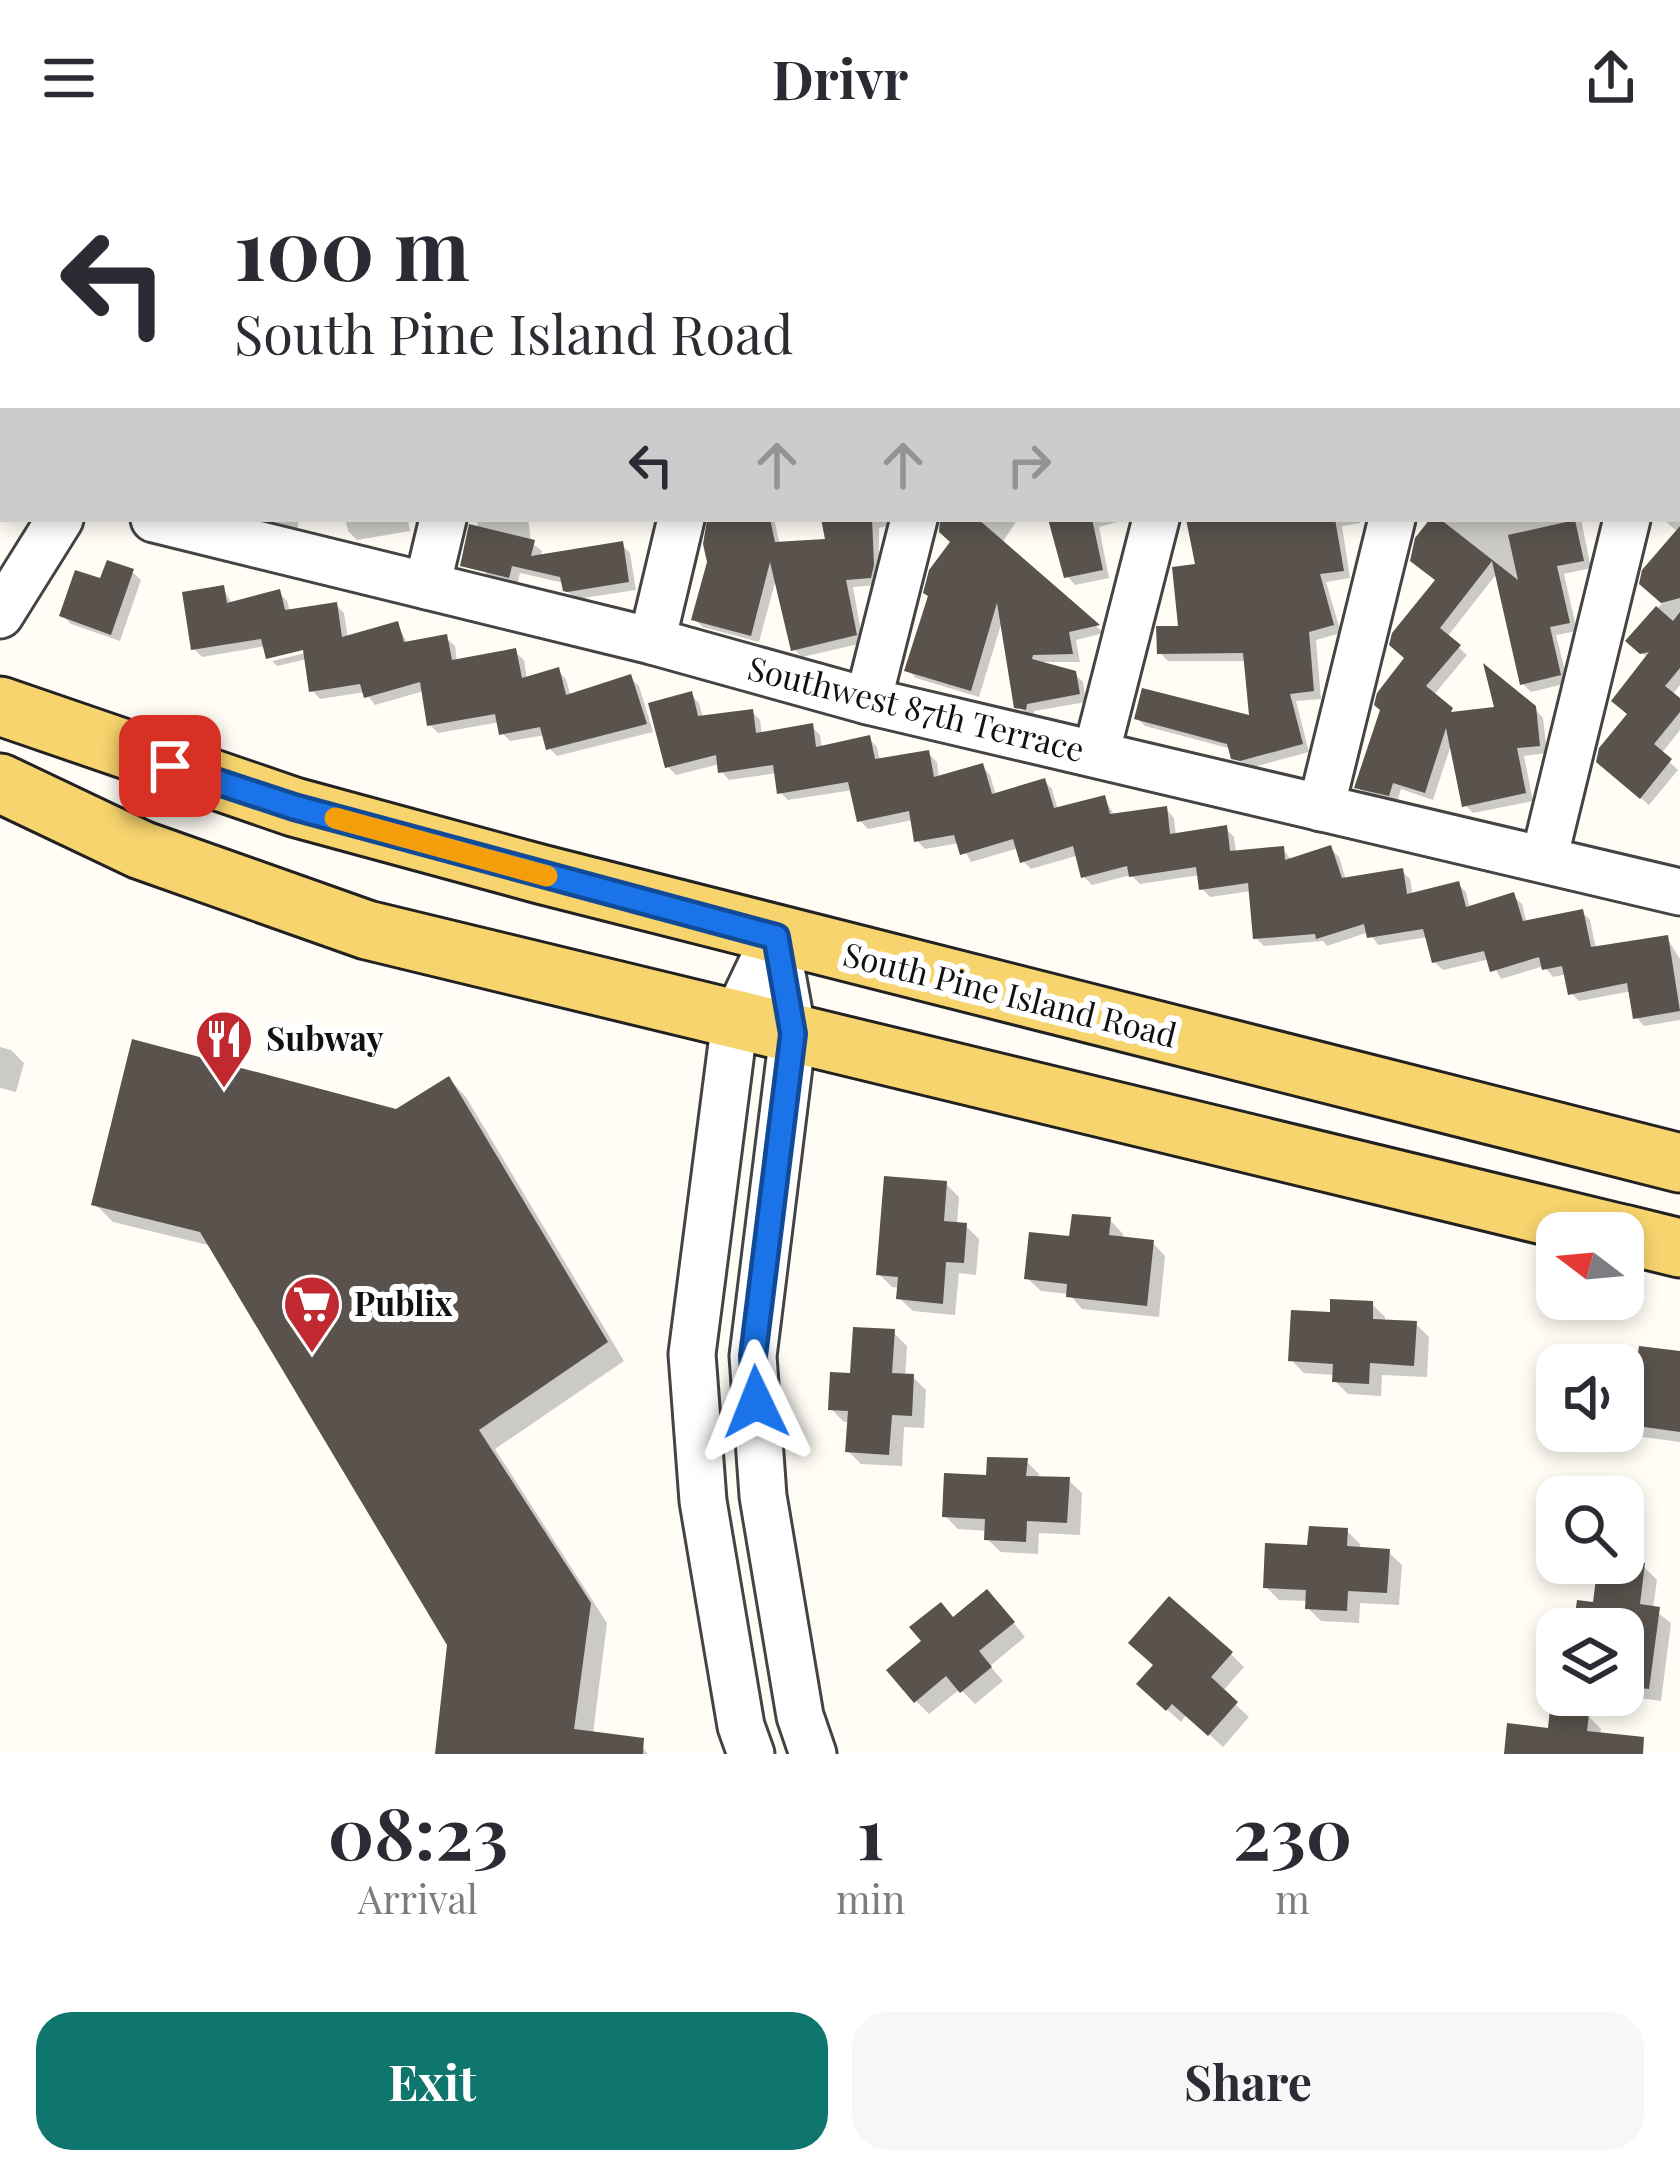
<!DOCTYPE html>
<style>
:root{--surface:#fff;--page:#f7f7f7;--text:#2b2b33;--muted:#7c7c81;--accent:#0f766e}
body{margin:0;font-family:"Playfair Display",serif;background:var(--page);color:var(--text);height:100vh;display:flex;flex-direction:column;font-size:45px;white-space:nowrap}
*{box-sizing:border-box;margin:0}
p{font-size:39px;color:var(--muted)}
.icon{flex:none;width:66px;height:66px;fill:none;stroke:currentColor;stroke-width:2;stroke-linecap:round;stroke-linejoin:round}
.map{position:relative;height:1598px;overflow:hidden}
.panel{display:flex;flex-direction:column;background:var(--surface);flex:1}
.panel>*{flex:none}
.hud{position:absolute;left:0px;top:0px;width:1680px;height:366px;box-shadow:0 6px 18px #0003;background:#fff;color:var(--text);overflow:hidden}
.needle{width:78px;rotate:286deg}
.fabs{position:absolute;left:1536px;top:1056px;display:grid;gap:24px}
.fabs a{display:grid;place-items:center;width:108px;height:108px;border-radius:24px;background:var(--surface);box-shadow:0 6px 18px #0003;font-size:60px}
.pin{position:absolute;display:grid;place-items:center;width:102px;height:102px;color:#fff;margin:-51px;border-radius:24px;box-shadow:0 6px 18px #0006}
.me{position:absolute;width:132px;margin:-66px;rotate:358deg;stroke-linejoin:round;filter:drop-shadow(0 0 9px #0008)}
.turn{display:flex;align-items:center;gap:42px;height:252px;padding:0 36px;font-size:54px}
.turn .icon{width:156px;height:156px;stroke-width:2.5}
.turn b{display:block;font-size:84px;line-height:102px}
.lanes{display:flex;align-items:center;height:114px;padding:0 36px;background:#0003;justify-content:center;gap:60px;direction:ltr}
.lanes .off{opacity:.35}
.eta{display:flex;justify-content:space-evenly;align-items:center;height:204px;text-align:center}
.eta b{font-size:72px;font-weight:700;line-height:84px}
.action{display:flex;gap:24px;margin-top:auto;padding:24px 36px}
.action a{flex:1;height:138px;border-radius:36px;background:var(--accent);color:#fff;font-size:48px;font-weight:700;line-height:138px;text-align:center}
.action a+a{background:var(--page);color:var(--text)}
header{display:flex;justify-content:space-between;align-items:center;height:156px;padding:0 36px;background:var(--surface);font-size:54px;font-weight:700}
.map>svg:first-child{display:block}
.shadow{fill:#0003}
.building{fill:#59524d}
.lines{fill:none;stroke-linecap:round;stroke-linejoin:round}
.minor-casing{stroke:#444;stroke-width:51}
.major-casing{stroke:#222;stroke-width:63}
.minor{stroke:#fff;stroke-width:45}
.major{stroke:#f7d46d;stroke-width:57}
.route-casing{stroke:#114b97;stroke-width:30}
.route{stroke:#1a73e8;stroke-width:21}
.slow{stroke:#f59e0b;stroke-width:21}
.labels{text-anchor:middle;stroke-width:12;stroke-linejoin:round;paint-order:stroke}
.street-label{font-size:33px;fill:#111;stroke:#fff}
.poi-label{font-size:33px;font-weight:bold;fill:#111;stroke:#fff;text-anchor:start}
</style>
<header><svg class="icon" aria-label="menu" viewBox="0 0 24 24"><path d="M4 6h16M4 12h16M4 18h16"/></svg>Drivr<svg class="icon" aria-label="share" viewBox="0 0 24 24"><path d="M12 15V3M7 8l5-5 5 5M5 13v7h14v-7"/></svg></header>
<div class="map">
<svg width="1680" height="1598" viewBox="0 0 1680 1598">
<rect width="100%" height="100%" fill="#fffdf5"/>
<g class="shadow">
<polygon points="118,0 242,0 116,3"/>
<polygon points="321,0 347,0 357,3 320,3"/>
<polygon points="445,0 470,0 471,3 437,3"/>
<polygon points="578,0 613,0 613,1 581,3"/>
<polygon points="676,0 737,0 738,3 676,3"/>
<polygon points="813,0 839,0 839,3 814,3"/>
<polygon points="909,0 977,0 978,3 910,3"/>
<polygon points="1187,0 1310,0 1310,3"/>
<polygon points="1516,0 1578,0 1514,3"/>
<polygon points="3,234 3,327 0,325"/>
<polygon points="1680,337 1680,529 1672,539 1680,545 1680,574 1661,598 1678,614 1649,649 1608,614 1648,502 1629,485 1663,446 1679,377 1663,363 1677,363"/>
<polygon points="265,363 299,363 297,375"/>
<polygon points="336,363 408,363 410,375 357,384 348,375 346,366"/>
<polygon points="477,363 528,363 531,386 542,395 541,401 622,389 630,397 636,434 577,443 565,434 564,427 520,417 517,429 492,423 483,414"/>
<polygon points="725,363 774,363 780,389 829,385 824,363 897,363 895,368 879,372 879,429 853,431 863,487 802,501 794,493 777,419 759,486 703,471 694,463 710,406 710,367"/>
<polygon points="950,363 1018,363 1002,387 1104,477 1076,484 1080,506 1038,506 1074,517 1083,526 1086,546 1034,555 1033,561 1017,550 1003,462 979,541 916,522 908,514 954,386"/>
<polygon points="1052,363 1128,363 1099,371 1109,422 1075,429 1067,420"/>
<polygon points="1189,363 1360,363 1360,367 1342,370 1350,422 1326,426 1341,477 1316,484 1321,543 1296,545 1309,596 1250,612 1234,601 1232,593 1145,570 1137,562 1252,563 1247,505 1168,505 1160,497 1182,473 1198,411"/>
<polygon points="1434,363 1581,363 1591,412 1564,418 1577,475 1556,479 1568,527 1531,536 1523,528 1498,416 1447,481 1467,499 1433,540 1455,559 1534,552 1543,562 1547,597 1524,600 1533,645 1473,657 1465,649 1452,586 1433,644 1401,633 1397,646 1366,639 1358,631 1383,554 1438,425"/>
<polygon points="132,416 141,424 120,485 71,468 62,459 102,426"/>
<polygon points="223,432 232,448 279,437 287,445 290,456 336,449 344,457 348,482 397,468 408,488 446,482 455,490 457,506 515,496 524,504 527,523 558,515 566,523 571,541 630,522 639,530 653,576 557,600 549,592 546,579 510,585 502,577 500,566 438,577 430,569 424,535 375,549 365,536 320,543 312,534 307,503 277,510 272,505 318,494 317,488 270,499 270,503 266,490 202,501 194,493"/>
<polygon points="691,539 699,547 703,562 752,556 760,564 762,579 812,571 820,579 822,593 869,583 877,591 880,605 928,597 937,606 939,623 982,610 990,619 996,639 1044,625 1052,633 1058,654 1104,642 1115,660 1166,653 1174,662 1176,680 1226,673 1234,681 1236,697 1283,693 1292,705 1330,692 1339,701 1346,724 1402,715 1410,723 1413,740 1458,728 1466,736 1470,753 1513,740 1522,748 1527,768 1582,756 1590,764 1596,793 1667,782 1680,803 1680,864 1644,870 1636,861 1632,835 1579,845 1571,837 1567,818 1553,821 1544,810 1501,823 1490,803 1443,814 1434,806 1428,781 1378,789 1369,776 1327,790 1323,785 1264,790 1256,782 1252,735 1210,741 1202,733 1200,719 1140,728 1131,719 1092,729 1084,721 1079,699 1031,713 1023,705 1019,692 971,706 960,687 925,693 917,685 913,664 868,673 860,665 853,634 788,644 780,636 777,617 729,624 721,615 720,608 676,619 668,611"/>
<polygon points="0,891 11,894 24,907 16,936 0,932"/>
<polygon points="449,923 466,941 624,1205 495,1293 607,1467 593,1578 634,1583 648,1598 438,1598 450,1488 212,1090 113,1066 95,1048 396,956"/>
<polygon points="946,1028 959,1041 957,1069 966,1070 979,1083 976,1119 959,1117 955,1159 913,1155 899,1142 900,1132 892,1131 879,1118"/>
<polygon points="1110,1064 1123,1078 1122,1083 1152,1086 1165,1100 1159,1161 1082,1153 1069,1138 1041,1135 1027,1122 1072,1083"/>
<polygon points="1372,1148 1385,1161 1385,1166 1416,1168 1429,1181 1427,1221 1382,1219 1381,1240 1348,1238 1335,1225 1336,1219 1304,1217 1291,1204 1333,1159"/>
<polygon points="893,1176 907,1190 905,1221 913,1221 926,1234 924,1272 904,1271 902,1310 861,1308 848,1295 850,1266 844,1266 831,1253 853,1220"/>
<polygon points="1680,1199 1680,1286 1606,1276 1623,1275 1623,1212 1638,1214"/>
<polygon points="1026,1305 1039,1318 1039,1323 1068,1324 1082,1337 1080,1379 1039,1377 1038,1398 1001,1396 987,1383 988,1375 958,1373 945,1360 989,1322"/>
<polygon points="1347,1375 1360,1388 1360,1394 1388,1396 1402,1409 1399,1449 1360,1447 1359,1467 1321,1465 1308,1452 1308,1445 1279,1444 1266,1431"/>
<polygon points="1601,1407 1644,1411 1657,1424 1653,1453 1671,1467 1661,1545 1619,1539 1623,1539 1623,1473 1576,1473 1596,1449"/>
<polygon points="1000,1450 1025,1481 990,1510 1003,1525 975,1548 960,1533 929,1558 916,1545 954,1464"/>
<polygon points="1231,1498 1244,1511 1222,1536 1249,1561 1223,1591 1187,1558 1181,1566 1153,1541"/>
<polygon points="1588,1560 1601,1573 1600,1579 1630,1583 1643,1598 1507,1598"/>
</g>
<g class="building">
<polygon points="770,363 775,386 825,383 821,363 872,363 874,409 871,422 846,424 857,479 791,495 770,406 751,480 691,464 707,406 703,388 707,364"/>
<polygon points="940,363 978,363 1100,469 1069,476 1073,498 1033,499 1032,503 1076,515 1080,538 1027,548 1026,554 1014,552 997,447 971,535 904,515 928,440 923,437 929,414 950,386 939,376"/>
<polygon points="1048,363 1092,363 1103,414 1064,422"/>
<polygon points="1186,363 1335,363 1344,415 1320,418 1334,469 1309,476 1314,535 1290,538 1303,588 1240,605 1231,603 1227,588 1134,563 1142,532 1249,559 1243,497 1157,498 1156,470 1178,470 1172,411 1195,408"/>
<polygon points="1430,363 1440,363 1518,424 1508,379 1575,364 1584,405 1557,410 1570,467 1550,471 1561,519 1520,529 1492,405 1440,472 1461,489 1426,530 1453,552 1451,556 1494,551 1483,507 1536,550 1540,590 1517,592 1526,637 1462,651 1446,572 1425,637 1393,627 1389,640 1354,632 1380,554 1374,549 1377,537 1404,502 1389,489 1392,477 1435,424 1410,405 1415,382"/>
<polygon points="469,368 535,384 531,400 623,385 629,426 567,436 563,435 560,421 512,410 509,422 460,410"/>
<polygon points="1680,370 1680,442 1661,447 1639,428 1642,414"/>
<polygon points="107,404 134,413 111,479 59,460 75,414 100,422"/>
<polygon points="224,429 227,447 280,433 285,454 337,446 342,481 398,465 404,486 447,478 452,504 516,492 522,522 559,511 566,539 631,518 647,568 546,594 540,571 499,579 495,558 427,570 420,526 364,542 360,528 309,536 303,494 266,503 261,483 191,494 182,436"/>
<polygon points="1656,450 1673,465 1680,456 1680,512 1665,530 1680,542 1680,556 1654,588 1672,603 1640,643 1596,606 1599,592 1627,558 1611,545 1649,496 1640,498 1625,485"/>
<polygon points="692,535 698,560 753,553 756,577 813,567 816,591 870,579 875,603 929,594 934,621 983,607 992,638 1045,622 1054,652 1105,639 1110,658 1167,650 1170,678 1227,669 1230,695 1284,690 1285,704 1331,689 1342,722 1403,712 1407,738 1459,725 1466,751 1514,736 1523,765 1583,753 1591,791 1668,779 1680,855 1633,863 1627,827 1568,839 1562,810 1542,814 1539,801 1490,816 1484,795 1432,807 1423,773 1367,782 1364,768 1316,783 1315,778 1253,783 1248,727 1199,734 1196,711 1129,721 1127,710 1081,722 1073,690 1020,707 1013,683 960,699 954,679 914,686 909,655 857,666 848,626 777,638 773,609 718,617 716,599 665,612 648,547"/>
<polygon points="132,883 396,953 449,920 608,1186 479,1274 591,1447 574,1573 644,1582 643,1598 435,1598 447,1489 200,1076 91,1049"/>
<polygon points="884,1020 947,1025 944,1065 967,1067 964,1107 946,1106 943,1148 896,1143 898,1121 876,1119"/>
<polygon points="1072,1058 1111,1061 1109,1079 1154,1084 1147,1150 1066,1141 1067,1128 1024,1123 1029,1076 1069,1080"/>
<polygon points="1330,1143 1373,1145 1373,1163 1417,1165 1414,1210 1370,1207 1369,1228 1332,1226 1333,1208 1288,1205 1291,1154 1330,1156"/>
<polygon points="853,1171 895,1173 892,1217 914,1218 912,1260 892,1259 889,1299 845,1296 848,1255 828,1254 830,1216 850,1217"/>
<polygon points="1639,1190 1680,1195 1680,1276 1623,1268 1623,1209 1636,1211"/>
<polygon points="987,1301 1028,1302 1026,1320 1070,1321 1067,1367 1027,1365 1026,1386 984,1384 985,1363 942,1361 944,1317 986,1319"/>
<polygon points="1309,1370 1348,1372 1347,1390 1390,1393 1387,1437 1348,1435 1347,1455 1305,1453 1306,1434 1263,1432 1265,1387 1307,1389"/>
<polygon points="1598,1407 1645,1407 1640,1448 1660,1451 1649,1533 1623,1530 1623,1473 1573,1473 1577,1444 1593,1446"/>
<polygon points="987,1433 1015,1466 979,1495 992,1511 960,1537 946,1520 914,1547 886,1514 921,1485 909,1471 941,1446 953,1461"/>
<polygon points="1169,1440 1233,1496 1211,1521 1238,1546 1208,1580 1172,1548 1166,1555 1136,1528 1153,1509 1128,1487"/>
<polygon points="1550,1553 1589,1557 1587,1575 1644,1581 1643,1598 1504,1598 1507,1567 1548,1572"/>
</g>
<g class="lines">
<defs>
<g id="minor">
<polyline points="280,3 282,0"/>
<polyline points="530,3 531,0"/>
<polyline points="767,3 768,0"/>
<polyline points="1005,3 1005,0"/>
<polyline points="1481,3 1481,0"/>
<polyline points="1677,156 1680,144"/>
<polyline points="154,363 652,485 868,545 1680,736"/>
<polyline points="427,430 443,363"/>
<polyline points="0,459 60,363"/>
<polyline points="652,485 681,363"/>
<polyline points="868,545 914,363"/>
<polyline points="1096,598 1156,363"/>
<polyline points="1321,652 1392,363"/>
<polyline points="1544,703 1627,363"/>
<polyline points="775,780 793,878 753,1200 763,1340 800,1560 813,1598"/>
<polyline points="751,1598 741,1570 703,1345 692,1198 735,864 775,780"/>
</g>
<g id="major">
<polyline points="0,550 294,651 540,718 1680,1007"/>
<polyline points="0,627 141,694 367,774 1618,1077"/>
<polyline points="1623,1078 1680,1092"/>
</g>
</defs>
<use href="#minor" class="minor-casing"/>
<use href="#major" class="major-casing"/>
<use href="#minor" class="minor"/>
<use href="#major" class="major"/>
</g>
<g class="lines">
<defs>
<polyline id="route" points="170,610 294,651 776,781 793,878 753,1200 756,1246"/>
</defs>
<use href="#route" class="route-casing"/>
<use href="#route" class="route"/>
<polyline class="slow" points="335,662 547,720"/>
</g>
<defs>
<symbol id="restaurant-pin" viewBox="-11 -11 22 30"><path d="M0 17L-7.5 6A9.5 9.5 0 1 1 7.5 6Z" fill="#c12931" stroke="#fff"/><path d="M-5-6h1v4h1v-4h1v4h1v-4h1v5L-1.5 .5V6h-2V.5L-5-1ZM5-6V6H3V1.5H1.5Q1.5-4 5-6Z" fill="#fff"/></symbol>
<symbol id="supermarket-pin" viewBox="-11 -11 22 30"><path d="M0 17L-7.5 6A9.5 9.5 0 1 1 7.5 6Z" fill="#c12931" stroke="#fff"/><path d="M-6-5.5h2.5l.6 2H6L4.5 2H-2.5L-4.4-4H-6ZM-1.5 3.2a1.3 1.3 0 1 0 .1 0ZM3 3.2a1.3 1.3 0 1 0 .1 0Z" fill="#fff"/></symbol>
</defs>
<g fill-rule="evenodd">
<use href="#restaurant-pin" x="191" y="850" width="66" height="90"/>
<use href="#supermarket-pin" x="279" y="1115" width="66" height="90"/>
</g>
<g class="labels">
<g class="street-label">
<text transform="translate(916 553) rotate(14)" y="12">Southwest 87th Terrace</text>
<text transform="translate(1010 839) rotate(14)" y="12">South Pine Island Road</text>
</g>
<g class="poi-label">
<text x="266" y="895">Subway</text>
<text x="354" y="1160">Publix</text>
</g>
</g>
</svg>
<div class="fabs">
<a><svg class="needle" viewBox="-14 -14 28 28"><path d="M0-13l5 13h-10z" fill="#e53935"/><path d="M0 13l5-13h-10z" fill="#7c7c81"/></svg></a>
<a><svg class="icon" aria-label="sound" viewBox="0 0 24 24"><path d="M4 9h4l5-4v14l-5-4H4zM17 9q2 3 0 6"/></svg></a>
<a><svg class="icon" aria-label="search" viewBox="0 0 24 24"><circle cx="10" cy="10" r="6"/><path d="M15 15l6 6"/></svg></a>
<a><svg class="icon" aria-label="layers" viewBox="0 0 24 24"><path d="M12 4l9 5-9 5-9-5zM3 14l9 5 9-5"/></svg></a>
</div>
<div class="pin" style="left:170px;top:610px;background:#d93025"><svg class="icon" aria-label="arrive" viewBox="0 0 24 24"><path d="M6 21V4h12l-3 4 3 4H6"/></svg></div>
<svg class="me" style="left:756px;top:1246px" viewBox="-20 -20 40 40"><path d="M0-17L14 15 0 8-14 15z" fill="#1a73e8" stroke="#fff" stroke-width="4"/></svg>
<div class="hud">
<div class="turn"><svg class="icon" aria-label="left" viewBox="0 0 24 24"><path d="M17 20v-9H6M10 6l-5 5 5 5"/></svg><div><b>100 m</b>South Pine Island Road</div></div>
<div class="lanes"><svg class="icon" aria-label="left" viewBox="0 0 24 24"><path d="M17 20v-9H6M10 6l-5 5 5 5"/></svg><svg class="icon off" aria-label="ahead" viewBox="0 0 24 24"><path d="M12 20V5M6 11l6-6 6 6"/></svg><svg class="icon off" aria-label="ahead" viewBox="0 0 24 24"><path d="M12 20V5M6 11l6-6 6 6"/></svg><svg class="icon off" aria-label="right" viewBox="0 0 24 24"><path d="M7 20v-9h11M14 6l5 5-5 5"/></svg></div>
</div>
</div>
<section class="panel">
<div class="eta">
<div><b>08:23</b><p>Arrival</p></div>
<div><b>1</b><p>min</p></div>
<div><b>230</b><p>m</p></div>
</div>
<div class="action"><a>Exit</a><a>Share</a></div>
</section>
